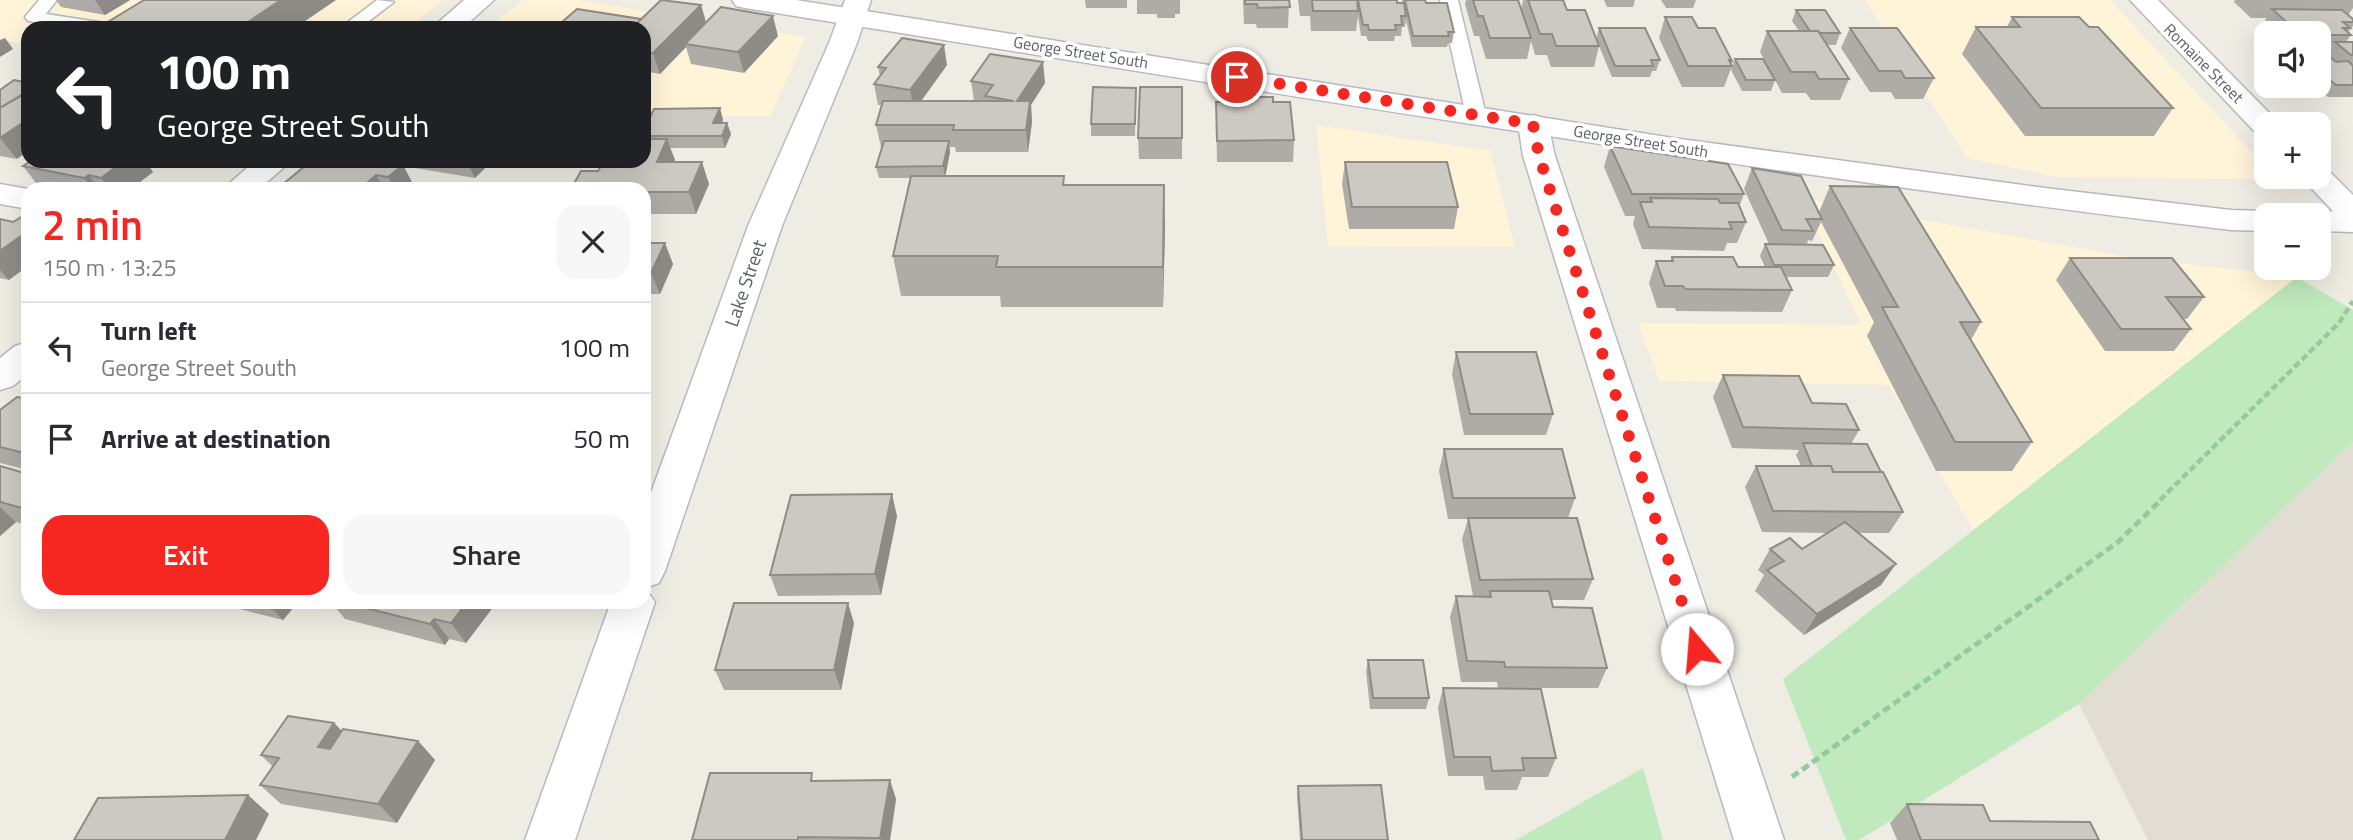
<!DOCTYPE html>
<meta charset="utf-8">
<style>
:root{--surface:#fff;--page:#f7f7f7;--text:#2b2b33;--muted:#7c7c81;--line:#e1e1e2;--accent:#f62621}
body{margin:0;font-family:"Titillium Web",sans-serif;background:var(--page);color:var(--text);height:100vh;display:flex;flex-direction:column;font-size:26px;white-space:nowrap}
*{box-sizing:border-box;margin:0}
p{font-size:23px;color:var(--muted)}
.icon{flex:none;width:38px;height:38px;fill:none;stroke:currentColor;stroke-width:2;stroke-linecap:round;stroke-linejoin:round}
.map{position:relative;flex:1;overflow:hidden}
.side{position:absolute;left:21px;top:182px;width:630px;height:427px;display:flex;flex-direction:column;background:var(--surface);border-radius:21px;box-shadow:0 7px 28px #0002}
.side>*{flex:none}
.guide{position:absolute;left:21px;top:21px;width:630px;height:147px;border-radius:21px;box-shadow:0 7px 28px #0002;background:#202124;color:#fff;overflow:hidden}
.controls{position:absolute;left:2254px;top:21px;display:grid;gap:14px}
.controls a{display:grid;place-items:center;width:77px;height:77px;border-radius:14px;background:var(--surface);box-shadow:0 7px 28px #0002;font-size:35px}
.pin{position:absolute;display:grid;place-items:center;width:60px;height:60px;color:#fff;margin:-30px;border:4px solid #fff;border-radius:50%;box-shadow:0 2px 7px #0007}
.me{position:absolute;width:77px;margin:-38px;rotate:342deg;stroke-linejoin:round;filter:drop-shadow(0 0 5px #0008)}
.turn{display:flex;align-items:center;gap:24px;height:147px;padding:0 21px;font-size:32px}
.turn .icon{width:91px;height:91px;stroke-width:2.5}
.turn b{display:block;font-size:49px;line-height:60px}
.round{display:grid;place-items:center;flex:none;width:74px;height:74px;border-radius:21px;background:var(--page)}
.summary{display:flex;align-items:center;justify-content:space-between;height:119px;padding:0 21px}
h1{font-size:42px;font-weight:600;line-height:52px;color:var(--accent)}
.cta{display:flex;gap:14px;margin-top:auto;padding:14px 21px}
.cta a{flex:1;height:80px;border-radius:21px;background:var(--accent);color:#fff;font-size:28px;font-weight:600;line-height:80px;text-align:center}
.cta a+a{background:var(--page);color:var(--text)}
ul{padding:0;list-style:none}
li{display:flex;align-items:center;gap:21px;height:91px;padding:0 21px;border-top:2px solid var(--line)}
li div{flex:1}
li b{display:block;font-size:26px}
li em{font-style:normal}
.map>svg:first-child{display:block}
.commercial{fill:#fff4d8}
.education{fill:#e1ddd3}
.green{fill:#c0e9bd}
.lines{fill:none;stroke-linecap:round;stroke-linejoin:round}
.service-casing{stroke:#b6b9be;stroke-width:3}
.minor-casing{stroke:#b6b9be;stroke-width:3}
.secondary-casing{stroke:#b4b9be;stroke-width:3}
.path-far1{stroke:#95caa1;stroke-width:4.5;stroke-dasharray:7 3.5;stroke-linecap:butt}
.path{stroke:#95caa1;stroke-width:5;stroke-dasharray:8 4.5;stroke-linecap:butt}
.service{fill:#fff;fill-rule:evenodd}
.minor{fill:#fff;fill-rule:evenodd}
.secondary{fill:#fff;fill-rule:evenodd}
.wall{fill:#afaca7}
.shaded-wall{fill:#8f8c88}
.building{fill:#ccc8c2;stroke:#8f8c88;stroke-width:2}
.route{stroke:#f62621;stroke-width:12;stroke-dasharray:0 21.6}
.labels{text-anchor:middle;stroke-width:7;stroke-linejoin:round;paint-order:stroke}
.far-street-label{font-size:16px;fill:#5b6065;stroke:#fff}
.street-label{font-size:19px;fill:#5b6065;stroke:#fff}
</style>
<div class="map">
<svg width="2353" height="840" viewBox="0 0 2353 840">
<rect width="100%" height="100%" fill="#efece3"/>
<g class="commercial">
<polygon points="0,0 444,0 407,28 28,28 28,45 0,39"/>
<polygon points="524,0 576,0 806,37 770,116 644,117 644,28 487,28"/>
<polygon points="1865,0 2110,0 2260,161 2258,179 2057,177 1967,158"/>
<polygon points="1316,125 1490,151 1515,247 1328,246"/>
<polygon points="1802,198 2135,258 2297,277 1973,530 1889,385 1659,381 1638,323 1861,325"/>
</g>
<polygon class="education" points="2353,442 2353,840 2148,840 2079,704"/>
<g class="green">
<polygon points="2297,277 2353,310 2353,442 2079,704 1859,840 1846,840 1783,679"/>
<polygon points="1643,768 1663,840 1516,840"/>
</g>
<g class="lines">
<defs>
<g id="service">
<polygon points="39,0 57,0 46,14 105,23 114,28 71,28 28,21 25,17"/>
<polygon points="377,0 394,2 360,28 340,28"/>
<polygon points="1440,0 1458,0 1486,115 1483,119 1469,119 1466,115"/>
</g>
<g id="minor">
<polygon points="464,0 494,0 463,28 432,28"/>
<polygon points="845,0 871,0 857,43 782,226 665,571 659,583 645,588 655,602 575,840 525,840 611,602 644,602 644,512 748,226 829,43"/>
<polygon points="2130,0 2158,0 2280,124 2266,124 2266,135 2255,132"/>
<polygon points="1533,115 1544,118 1548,124 1555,156 1784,840 1734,840 1523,156 1518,124 1522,118"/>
<polygon points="255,161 291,161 259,189 223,189"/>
<polygon points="2319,168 2328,170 2353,195 2353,223 2341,220 2301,177 2319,177"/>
<polygon points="0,184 28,189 28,209 0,204"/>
<polygon points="28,342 28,374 13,386 0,390 0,358 15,346"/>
</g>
<g id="secondary">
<path d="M 732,0 L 796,0 L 1673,138 L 2045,188 L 2231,210 L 2266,211 L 2279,215 L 2266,215 L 2266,231 L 2231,230 C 1733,171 1240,87 745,8 L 736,6 Z"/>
<polygon points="2319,211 2353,212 2353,232 2319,231 2319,215 2306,215"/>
</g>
</defs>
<use href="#service" class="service-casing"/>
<use href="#minor" class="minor-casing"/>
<use href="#secondary" class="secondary-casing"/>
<polyline class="path-far1" points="2160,500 2339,323 2353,301"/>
<polyline class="path" points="1792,777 2118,542 2162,499"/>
<use href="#service" class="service"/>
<use href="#minor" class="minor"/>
<use href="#secondary" class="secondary"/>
</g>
<g class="wall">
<polygon points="56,0 130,0 105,15 61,7"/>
<polygon points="1085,0 1127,0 1127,8 1086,8"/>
<polygon points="1137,0 1180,0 1180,14 1175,14 1175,18 1157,18 1157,14 1137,14"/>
<polygon points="1243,0 1289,0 1288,28 1257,28 1256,24 1244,24"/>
<polygon points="1298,0 1397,0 1397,3 1402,3 1402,0 1425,0 1426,3 1454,32 1452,43 1448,43 1447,47 1412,47 1406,20 1405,27 1402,27 1401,36 1395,36 1394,41 1368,41 1366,36 1361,36 1358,16 1356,31 1311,31 1310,16 1300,16"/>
<polygon points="1466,0 1518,0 1521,10 1523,0 1563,0 1567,10 1599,46 1594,67 1551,67 1547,55 1535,55 1531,41 1527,59 1486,59 1479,36 1474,36 1465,4"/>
<polygon points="1604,0 1635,0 1633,7 1607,7"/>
<polygon points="1661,0 1696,0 1693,8 1666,8"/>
<polygon points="2235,0 2353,0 2353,8 2348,15 2353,19 2353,26 2348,32 2351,35 2346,42 2353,42 2353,97 2328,97 2316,86 2319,86 2319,47 2327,53 2332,46 2319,46 2319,33 2279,33 2265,20 2267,18 2251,18 2234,2"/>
<polygon points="701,5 706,22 778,36 744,73 691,64 686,47 660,74 644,71 644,28 641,19"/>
<polygon points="1796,10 1840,33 1836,45 1827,45 1849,79 1840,100 1811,100 1806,93 1782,93 1775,80 1771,91 1742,91 1731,70 1735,59 1774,78 1760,52 1767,31 1799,31 1792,21"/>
<polygon points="1665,17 1698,28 1732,61 1731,64 1732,66 1724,87 1682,87 1659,38"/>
<polygon points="2012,17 2173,108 2154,136 2025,136 1962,54 1976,27 2007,27"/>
<polygon points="1599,28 1660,60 1656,71 1652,71 1650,77 1612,77 1596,39"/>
<polygon points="1850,28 1934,78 1923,99 1895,99 1891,92 1870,92 1841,48"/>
<polygon points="947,65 921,101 974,101 971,81 1045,83 1031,105 1032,122 1028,152 956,152 955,147 949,147 950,152 945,176 1065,185 1165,225 1163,307 1001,307 1000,296 901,296 893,256 911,178 879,178 876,167 882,147 881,147 876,125 882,105 878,105 874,84 880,76 878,67"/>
<polygon points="1182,87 1182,159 1139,159 1138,138"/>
<polygon points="1136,88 1135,136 1091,136 1091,124"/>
<polygon points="0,90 17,159 0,156"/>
<polygon points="1216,102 1273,102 1294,140 1293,162 1217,162"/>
<polygon points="720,108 723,120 722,123 727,123 731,134 725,148 670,148 675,160 674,162 709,184 696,214 644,214 644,130"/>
<polygon points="1610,146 1744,194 1739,207 1746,222 1737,243 1727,243 1724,251 1642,249 1633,224 1635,216 1625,216 1604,167"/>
<polygon points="31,161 145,161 153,172 131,189 46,189 40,188 23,166"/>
<polygon points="318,161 492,161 475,178 403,166 414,186 411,189 277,189"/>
<polygon points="1345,162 1458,207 1454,229 1349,229 1342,184"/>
<polygon points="1752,168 1819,212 1830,186 1981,322 1971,340 2032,442 2012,471 1936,471 1867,336 1874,322 1821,222 1812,241 1808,240 1807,244 1834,265 1828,277 1785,277 1792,290 1782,312 1676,311 1675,308 1657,308 1649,283 1656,261 1670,261 1672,257 1738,267 1765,267 1760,256 1765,244 1769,244 1744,189"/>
<polygon points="0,219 9,280 0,278"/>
<polygon points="644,243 673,264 660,294 644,294"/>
<polygon points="2070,258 2204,297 2187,319 2183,319 2191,329 2174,351 2105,351 2056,280"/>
<polygon points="1456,352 1553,414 1546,435 1464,435 1452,374"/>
<polygon points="1723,375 1812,403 1859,430 1851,444 1881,472 1903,512 1889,533 1857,533 1881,585 1804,635 1755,591 1764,575 1758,570 1770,549 1802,549 1829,533 1762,532 1745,487 1756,466 1801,466 1796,455 1799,450 1732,448 1713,397"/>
<polygon points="28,399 28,470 0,463 0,410"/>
<polygon points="1444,449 1575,498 1568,518 1593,579 1584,600 1551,600 1553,607 1607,668 1598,688 1498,688 1497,682 1461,682 1450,617 1456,596 1473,596 1462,539 1468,519 1448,519 1439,471"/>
<polygon points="0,466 28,474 28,525 16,522 0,536"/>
<polygon points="897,516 881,595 778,596 770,575"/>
<polygon points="218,602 298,602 283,620 220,604"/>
<polygon points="331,602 497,602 466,643 449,639 445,645 345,619"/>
<polygon points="854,623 841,690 724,690 715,670"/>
<polygon points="1368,660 1429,698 1426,709 1370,709 1366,671"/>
<polygon points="1443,688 1556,758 1548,777 1522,777 1517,790 1485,790 1483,776 1448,776 1438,708"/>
<polygon points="334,723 342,731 418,741 435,760 397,823 281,804 260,785 273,767 261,755"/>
<polygon points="815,781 896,799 890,840 692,840"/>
<polygon points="1298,786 1388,840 1300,840 1297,796"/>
<polygon points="1907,804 1990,821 2099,840 1897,840 1890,823"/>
</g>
<g class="shaded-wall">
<polygon points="95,0 130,0 105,15"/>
<polygon points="281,0 336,0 295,28 239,28"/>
<polygon points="701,5 707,26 685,44 686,47 660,74 653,53"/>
<polygon points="773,16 778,36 744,73 738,52"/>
<polygon points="5,38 13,49 0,57 0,40"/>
<polygon points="944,45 947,65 914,111 910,90"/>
<polygon points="1043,62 1045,83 1031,105 1032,122 1028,152 1026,130 1017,101"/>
<polygon points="720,108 723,120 717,134 713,123"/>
<polygon points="28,119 28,151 17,159 0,138"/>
<polygon points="727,123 731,134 725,148 722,136"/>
<polygon points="667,139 675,160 664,184 657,162"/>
<polygon points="949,141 950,152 945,178 943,166"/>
<polygon points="124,161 145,161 153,172 131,189 110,189 101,178"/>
<polygon points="392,161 397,161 400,167 403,165 414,186 411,189 395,189 388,177 390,162"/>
<polygon points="467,161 492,161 475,178"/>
<polygon points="702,162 709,184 696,214 689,192"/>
<polygon points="89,175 99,189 93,189 84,178"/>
<polygon points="376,175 384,189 360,189"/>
<polygon points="1164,185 1165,225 1163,307 1163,267"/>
<polygon points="28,231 28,266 9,280 0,270 0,251"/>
<polygon points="665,243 673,264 660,294 651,273"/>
<polygon points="892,494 897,516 881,595 875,574"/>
<polygon points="28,503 28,514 22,508"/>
<polygon points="0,507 16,522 0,536"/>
<polygon points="1896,564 1881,585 1804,635 1817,614"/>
<polygon points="278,602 298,602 283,620 273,609"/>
<polygon points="467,602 497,602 466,643 451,623"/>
<polygon points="848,603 854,623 841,690 834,670"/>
<polygon points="434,619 449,639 445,645 430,624"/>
<polygon points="334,723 353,743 337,766 318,747"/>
<polygon points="418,741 435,760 397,823 378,804"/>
<polygon points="890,780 896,799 890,840 881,840 880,838"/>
<polygon points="248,795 269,814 256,840 225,840"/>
</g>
<g class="building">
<polygon points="144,0 281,0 239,28 98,28"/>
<polygon points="661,0 701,5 653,53 644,52 644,28 632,28"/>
<polygon points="1245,0 1289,0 1290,7 1258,8 1257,4 1245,4"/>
<polygon points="1312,0 1357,0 1358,11 1313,11"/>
<polygon points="1358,0 1397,0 1397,3 1404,3 1406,16 1401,16 1402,25 1395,25 1396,30 1369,30 1368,25 1363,25"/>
<polygon points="1405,0 1425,0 1426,3 1447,3 1454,32 1448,32 1449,36 1413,36"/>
<polygon points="1473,0 1518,0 1531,38 1490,38 1483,16 1478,16"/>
<polygon points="1528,0 1563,0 1567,10 1585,10 1599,46 1556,46 1552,34 1540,34"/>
<polygon points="721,7 773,16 738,52 685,44"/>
<polygon points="577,9 641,19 632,28 555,28"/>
<polygon points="2272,9 2342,10 2353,19 2353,22 2343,22 2350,28 2343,28 2351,35 2319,35 2319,33 2299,33"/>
<polygon points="1796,10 1825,10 1840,33 1820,33 1818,31 1810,31"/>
<polygon points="1665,17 1692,17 1698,28 1715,28 1732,61 1729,60 1732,66 1688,66"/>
<polygon points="2012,17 2079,17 2089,27 2098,27 2173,108 2041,108 1976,27 2020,27"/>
<polygon points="1599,28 1645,28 1660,60 1651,60 1653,66 1615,66"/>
<polygon points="1850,28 1897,28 1934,78 1905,78 1901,71 1879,71"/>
<polygon points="1767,31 1818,31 1849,79 1819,79 1815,72 1791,72"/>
<polygon points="902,38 944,45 910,90 874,84 886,68 878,67"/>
<polygon points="2335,42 2353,42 2353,55 2351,55"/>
<polygon points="2319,47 2336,62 2348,61 2353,66 2353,85 2336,85 2323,74 2319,74"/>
<polygon points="990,54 1043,62 1017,101 1030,101 1026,130 953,130 954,125 876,125 883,101 1014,101 985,96 993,85 971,81"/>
<polygon points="1735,59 1763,59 1775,80 1746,80"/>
<polygon points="14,80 28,83 28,91 0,108 0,90"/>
<polygon points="1093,87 1136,88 1135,124 1091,124"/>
<polygon points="1140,87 1182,87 1182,138 1138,138"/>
<polygon points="28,92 28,119 0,138 0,108"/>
<polygon points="1233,97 1273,97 1273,102 1290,102 1294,140 1217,141 1216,102 1234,102"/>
<polygon points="720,108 713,123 727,123 722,136 644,136 644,130 654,109"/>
<polygon points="644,139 667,139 657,162 702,162 689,192 644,192 644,189 571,189 581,171 598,171 604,161 644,161"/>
<polygon points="884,141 949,141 943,166 876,167"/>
<polygon points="1610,146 1728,164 1744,194 1632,194"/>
<polygon points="31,161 124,161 101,178 89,175 84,178 23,166"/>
<polygon points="311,161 317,162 318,161 392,161 390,162 403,165 388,177 376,175 360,189 277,189"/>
<polygon points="1345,162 1447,162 1458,207 1352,207"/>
<polygon points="1752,168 1801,176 1822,219 1806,219 1813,231 1782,230"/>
<polygon points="911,176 1064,176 1063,185 1164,185 1163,267 996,267 998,256 893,256"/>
<polygon points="1830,186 1898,187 1981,322 1960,322 2032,442 1955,442 1882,307 1898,307"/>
<polygon points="1650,198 1718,199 1720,203 1738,203 1746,222 1729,222 1732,229 1649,227 1640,202 1652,202"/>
<polygon points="23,216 28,217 28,231 0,251 0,219 13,222"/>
<polygon points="644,243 665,243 651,273 644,273"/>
<polygon points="1765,244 1823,245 1834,265 1774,265"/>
<polygon points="1672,257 1733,257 1738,267 1781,267 1792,290 1685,289 1683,286 1665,286 1656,261 1673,261"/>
<polygon points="2070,258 2172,258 2204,297 2166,297 2191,329 2121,329"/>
<polygon points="1456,352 1536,352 1553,414 1470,414"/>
<polygon points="1723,375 1799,376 1812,403 1846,404 1859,430 1743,427"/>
<polygon points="17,397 28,399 28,454 0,447 0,410"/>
<polygon points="1803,443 1867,444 1881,472 1833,472 1831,466 1812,466"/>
<polygon points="1444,449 1562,449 1575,498 1453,498"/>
<polygon points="0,466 28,474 28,503 22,508 0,502"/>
<polygon points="1756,466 1831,466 1833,472 1883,472 1903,512 1773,511"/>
<polygon points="892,494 875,574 770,575 791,495"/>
<polygon points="1468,518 1577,518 1593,579 1480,580"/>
<polygon points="1845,522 1896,564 1817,614 1767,570 1784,561 1770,549 1790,538 1802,549"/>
<polygon points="1490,591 1549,591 1553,607 1592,608 1607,668 1505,667 1504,662 1467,661 1456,596 1491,597"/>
<polygon points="246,602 278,602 273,609"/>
<polygon points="341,602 467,602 451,623 434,619 430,624"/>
<polygon points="734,603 848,603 834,670 715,670"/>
<polygon points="1368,660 1423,660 1429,698 1373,698"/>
<polygon points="1443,688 1541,689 1556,758 1522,758 1524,770 1492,771 1490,757 1454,757"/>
<polygon points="288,716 334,723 318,747 330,749 343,729 418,741 378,804 260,785 279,758 261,755"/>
<polygon points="710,773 812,773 811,781 890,780 880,838 798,837 798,840 692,840"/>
<polygon points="1381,785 1388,840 1302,840 1298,786"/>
<polygon points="248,795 225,840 74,840 98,798"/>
<polygon points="1907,804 1983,805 1990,821 2090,822 2099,840 1921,840"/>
</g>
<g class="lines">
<polyline class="route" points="1237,77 1533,124 1539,156 1697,649"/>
</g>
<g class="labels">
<g class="far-street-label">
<text transform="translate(1081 52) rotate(9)" y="6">George Street South</text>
<text transform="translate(2204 63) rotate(45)" y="6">Romaine Street</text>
<text transform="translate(1641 141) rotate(9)" y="6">George Street South</text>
</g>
<g class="street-label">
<text transform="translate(745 283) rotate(-71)" y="7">Lake Street</text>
</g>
</g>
</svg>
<div class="controls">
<a><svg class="icon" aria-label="sound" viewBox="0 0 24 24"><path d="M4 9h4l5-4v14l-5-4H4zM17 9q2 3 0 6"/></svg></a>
<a>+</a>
<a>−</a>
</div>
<div class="pin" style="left:1237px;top:77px;background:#d93025"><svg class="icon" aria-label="arrive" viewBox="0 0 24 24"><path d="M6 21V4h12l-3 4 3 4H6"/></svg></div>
<svg class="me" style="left:1697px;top:649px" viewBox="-20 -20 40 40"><circle r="19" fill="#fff"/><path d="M0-13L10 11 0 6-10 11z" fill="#f62621"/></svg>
<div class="guide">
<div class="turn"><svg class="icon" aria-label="left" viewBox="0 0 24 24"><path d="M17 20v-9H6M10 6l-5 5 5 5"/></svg><div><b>100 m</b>George Street South</div></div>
</div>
<section class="side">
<div class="summary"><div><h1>2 min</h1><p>150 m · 13:25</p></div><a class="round"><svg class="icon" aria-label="close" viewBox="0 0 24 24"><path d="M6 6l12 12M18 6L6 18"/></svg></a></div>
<ul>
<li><svg class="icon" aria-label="left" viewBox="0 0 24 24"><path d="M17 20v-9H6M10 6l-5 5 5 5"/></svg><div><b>Turn left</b><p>George Street South</p></div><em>100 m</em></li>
<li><svg class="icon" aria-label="arrive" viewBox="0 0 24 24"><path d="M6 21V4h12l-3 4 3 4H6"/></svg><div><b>Arrive at destination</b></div><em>50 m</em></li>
</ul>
<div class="cta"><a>Exit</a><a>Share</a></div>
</section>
</div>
